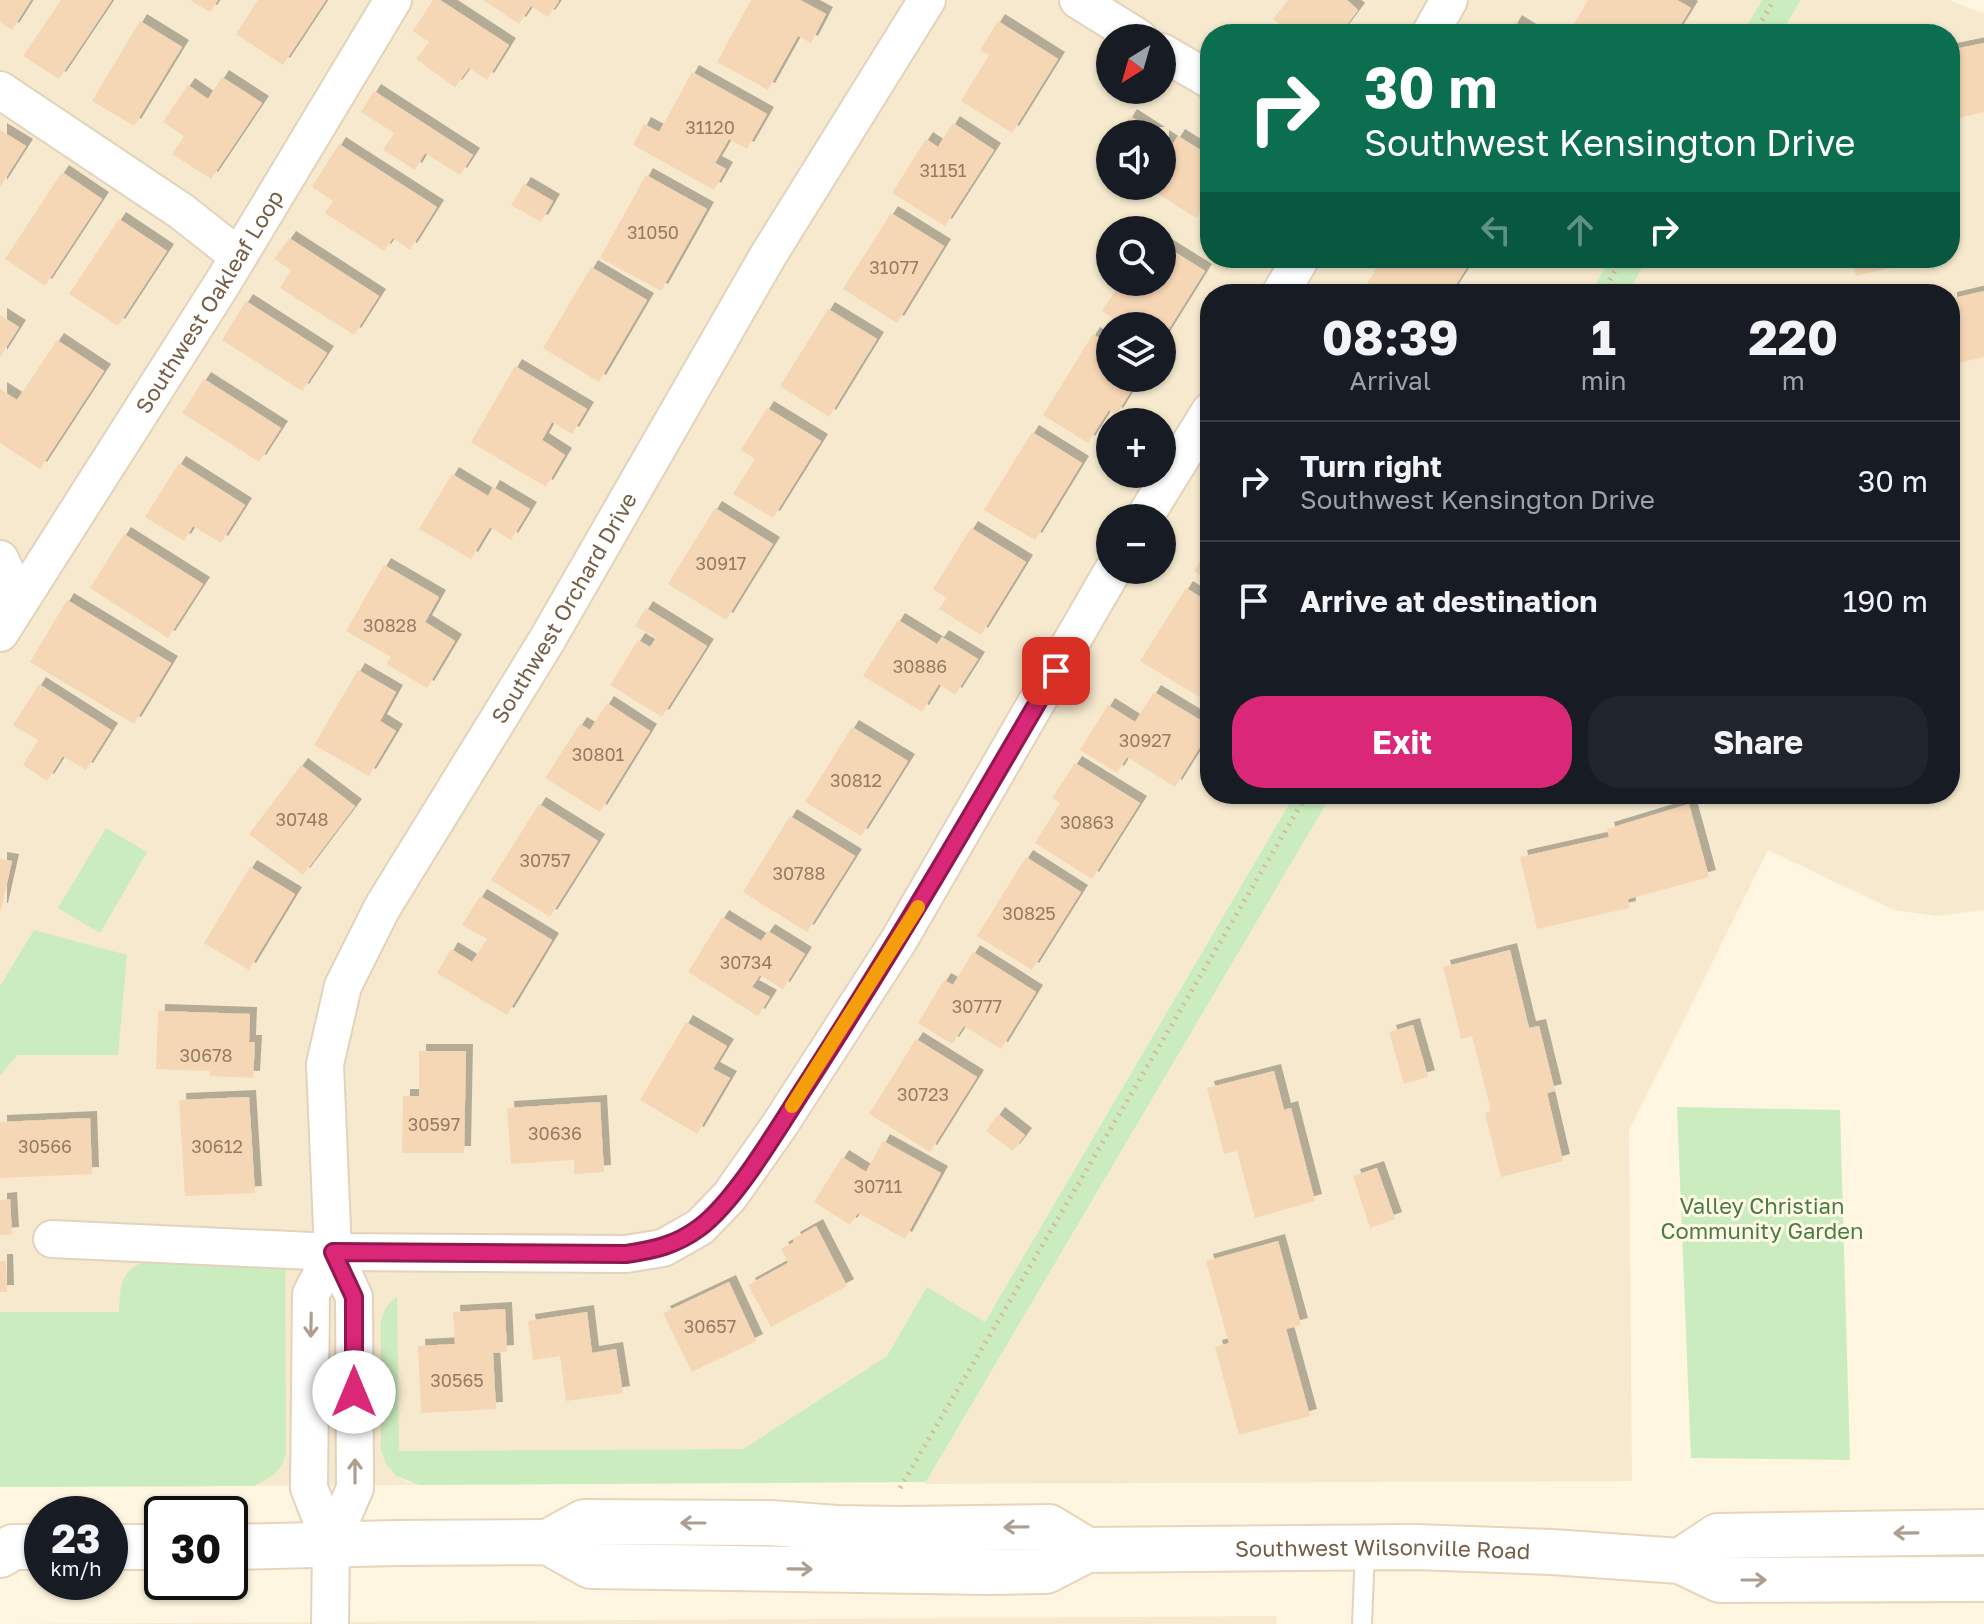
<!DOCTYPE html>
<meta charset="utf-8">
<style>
:root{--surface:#171b24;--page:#20242c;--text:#f1f3f6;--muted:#9ea1a6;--line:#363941;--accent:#db2777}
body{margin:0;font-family:"Golos Text",sans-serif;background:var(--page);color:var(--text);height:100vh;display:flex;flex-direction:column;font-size:30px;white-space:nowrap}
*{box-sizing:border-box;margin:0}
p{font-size:26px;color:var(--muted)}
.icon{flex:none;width:44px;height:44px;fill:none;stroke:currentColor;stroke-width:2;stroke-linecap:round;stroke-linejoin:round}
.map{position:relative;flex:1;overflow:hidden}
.drawer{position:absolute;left:1200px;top:284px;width:760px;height:520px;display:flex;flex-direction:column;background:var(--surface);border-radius:32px;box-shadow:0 2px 6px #0004}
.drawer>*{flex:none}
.top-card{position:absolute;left:1200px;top:24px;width:760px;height:244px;border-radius:32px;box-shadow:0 2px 6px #0004;background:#0b6e4f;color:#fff;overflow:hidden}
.needle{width:52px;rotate:217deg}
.fabs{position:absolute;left:1096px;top:24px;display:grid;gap:16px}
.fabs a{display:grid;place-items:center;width:80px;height:80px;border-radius:50%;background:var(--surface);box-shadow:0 2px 6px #0004;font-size:40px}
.speed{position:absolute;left:24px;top:1496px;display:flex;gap:16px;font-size:40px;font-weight:700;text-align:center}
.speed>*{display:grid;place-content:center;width:104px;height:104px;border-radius:50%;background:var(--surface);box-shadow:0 2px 6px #0004;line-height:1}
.speed small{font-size:20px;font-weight:400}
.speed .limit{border:4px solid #111;border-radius:12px;background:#fff;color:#111}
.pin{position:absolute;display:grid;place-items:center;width:68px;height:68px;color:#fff;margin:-34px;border-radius:16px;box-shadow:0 4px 12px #0006}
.me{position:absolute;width:88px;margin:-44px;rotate:0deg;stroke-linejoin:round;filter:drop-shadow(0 0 6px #0008)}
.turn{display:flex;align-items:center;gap:28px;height:168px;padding:0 32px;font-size:36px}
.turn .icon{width:104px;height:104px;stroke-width:2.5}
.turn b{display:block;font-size:56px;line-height:68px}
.lanes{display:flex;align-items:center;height:76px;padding:0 32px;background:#0003;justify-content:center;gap:40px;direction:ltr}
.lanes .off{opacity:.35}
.eta{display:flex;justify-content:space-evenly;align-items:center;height:136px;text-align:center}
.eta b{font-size:48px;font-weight:700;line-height:56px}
.cta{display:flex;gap:16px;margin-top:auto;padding:16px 32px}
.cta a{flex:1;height:92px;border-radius:32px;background:var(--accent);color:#fff;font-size:32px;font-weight:700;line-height:92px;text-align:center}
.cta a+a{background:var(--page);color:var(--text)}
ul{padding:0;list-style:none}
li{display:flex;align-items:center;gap:24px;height:120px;padding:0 32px;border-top:2px solid var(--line)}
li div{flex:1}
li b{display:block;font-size:30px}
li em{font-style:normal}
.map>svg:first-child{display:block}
.residential{fill:#f6e9ce;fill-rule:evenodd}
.green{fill:#cbecbe}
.building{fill:#f5d7b6;filter:url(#shadow)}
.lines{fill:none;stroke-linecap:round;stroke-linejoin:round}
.service-casing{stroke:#e2d3bc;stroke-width:22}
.minor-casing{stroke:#e2d3bc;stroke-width:40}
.secondary-casing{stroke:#e8d5b9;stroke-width:48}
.path{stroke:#d9ba9a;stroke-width:5;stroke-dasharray:2 6;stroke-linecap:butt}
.service{stroke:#fff;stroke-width:18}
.minor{stroke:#fff;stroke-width:36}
.secondary{stroke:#fff;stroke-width:44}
.oneway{stroke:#ad9e90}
.route-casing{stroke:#8e194d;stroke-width:20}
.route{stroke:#db2777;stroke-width:14}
.slow{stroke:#f59e0b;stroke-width:14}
.labels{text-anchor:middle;stroke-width:6;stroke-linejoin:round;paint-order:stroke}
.number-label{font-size:18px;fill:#967c62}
.street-label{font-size:22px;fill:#765d46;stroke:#fff9e8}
.park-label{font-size:22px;fill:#487d3d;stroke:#fff9e8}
</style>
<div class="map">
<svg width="1984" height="1624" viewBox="0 0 1984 1624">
<defs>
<filter id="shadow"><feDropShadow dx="7" dy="-7" stdDeviation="0" flood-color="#0004"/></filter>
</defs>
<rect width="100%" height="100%" fill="#fef6e0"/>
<g class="residential">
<path d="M 0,0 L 1762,0 L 1742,34 L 1210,34 L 1210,258 L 1611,258 L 1589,294 L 1210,294 L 1210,794 L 1295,794 L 985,1322 L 927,1288 L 887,1356 L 743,1449 L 398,1451 L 397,1297 L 386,1307 L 381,1327 L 390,1470 L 402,1480 L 419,1485 L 0,1487 L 254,1486 L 119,1296 L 120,1312 L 0,1312 L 0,1076 L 17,1055 L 118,1055 L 34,930 L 0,986 ZM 1110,38 L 1162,38 L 1162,90 L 1110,90 ZM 1110,134 L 1162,134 L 1162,186 L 1110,186 ZM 1110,230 L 1162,230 L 1162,282 L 1110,282 ZM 1110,326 L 1162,326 L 1162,378 L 1110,378 ZM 1110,422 L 1162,422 L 1162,474 L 1110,474 ZM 1110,518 L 1162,518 L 1162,570 L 1110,570 Z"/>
<polygon points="1801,0 1950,0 1984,14 1984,910 1936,916 1894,910 1768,850 1629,1130 1632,1481 925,1484 1332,794 1950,794 1950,294 1627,294 1648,258 1950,258 1950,34 1781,34"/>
<polygon points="1277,1616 1276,1624 0,1624"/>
</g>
<g class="green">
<polygon points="1762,0 1801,0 1781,34 1742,34"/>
<polygon points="1611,258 1648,258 1627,294 1589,294"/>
<polygon points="1295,794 1332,794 926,1482 419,1485 396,1476 386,1464 381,1450 381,1320 386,1307 397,1296 399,1451 743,1449 887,1356 927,1287 985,1322"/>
<polygon points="106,828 147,852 100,933 58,908"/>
<polygon points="34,930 127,955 118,1055 17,1055 0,1076 0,986"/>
<polygon points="1677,1107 1840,1110 1850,1460 1691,1458"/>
<path d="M 285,1259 L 286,1451 C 283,1471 271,1478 254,1486 L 0,1487 L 0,1312 L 119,1312 C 120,1285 120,1271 147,1260 Z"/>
</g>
<g class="building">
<polygon points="0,0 31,0 12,30 0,22"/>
<polygon points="61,0 112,0 59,79 23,56"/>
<polygon points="190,0 218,0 210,12"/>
<polygon points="258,0 326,0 283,65 236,34"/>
<polygon points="433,0 440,0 509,45 487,80 469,68 455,87 416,59 429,42 413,31"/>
<polygon points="483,0 557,0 559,1 548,17 531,6 519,24"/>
<polygon points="751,0 800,0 826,14 811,43 798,36 768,90 717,62"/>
<polygon points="1288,0 1347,0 1358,10 1340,34 1293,34 1273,19"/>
<polygon points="1588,0 1677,0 1691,8 1675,34 1576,34 1570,31"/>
<polygon points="140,21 182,47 134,126 92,101"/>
<polygon points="998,21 1058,59 1012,133 961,101 989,55 980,50"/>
<polygon points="1515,22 1534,34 1508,34"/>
<polygon points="1984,43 1984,112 1950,120 1950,50"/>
<polygon points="692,72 767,114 747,149 729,139 715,163 726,169 714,190 633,145 644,124 659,132"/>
<polygon points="222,77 262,103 211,179 172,154 184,136 163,122 188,85 208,99"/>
<polygon points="374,91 473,155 460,175 425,153 415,170 383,150 394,133 361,112"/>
<polygon points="1130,116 1158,134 1119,134"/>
<polygon points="953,123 994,150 945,226 892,193 926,139 938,147"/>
<polygon points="0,130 26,146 0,187"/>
<polygon points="1178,136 1210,156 1210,195 1196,218 1146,186 1162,186 1162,137 1173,144"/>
<polygon points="339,144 437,207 410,250 393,238 384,251 325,213 333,201 312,187"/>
<polygon points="62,172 102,199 45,286 5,259"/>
<polygon points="646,175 707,209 661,291 600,258"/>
<polygon points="524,184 553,201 541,222 511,205"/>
<polygon points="891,213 944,246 897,323 843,289"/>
<polygon points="119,219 167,251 118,326 69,294"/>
<polygon points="289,238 379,296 354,335 280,288 291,270 274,259"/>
<polygon points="1162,244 1205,271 1162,340 1162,326 1126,326 1102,311 1121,282 1162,282"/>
<polygon points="1383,258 1473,258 1450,294 1368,294 1363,290"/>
<polygon points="1851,258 1910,258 1911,263 1856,276"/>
<polygon points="591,267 647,300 599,382 543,348"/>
<polygon points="1984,291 1984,357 1950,365 1950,299"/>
<polygon points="246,301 327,353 302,391 222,340"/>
<polygon points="828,309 877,339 829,417 780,386"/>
<polygon points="0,315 19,327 0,357"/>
<polygon points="1093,334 1110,345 1110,378 1128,378 1125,383 1133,388 1116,415 1109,410 1088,443 1043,415"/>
<polygon points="57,340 104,371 40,469 0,443 0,389 17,400"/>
<polygon points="515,366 587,409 572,434 552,422 542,440 565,455 546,487 471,442"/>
<polygon points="204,379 281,428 259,462 182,413"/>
<polygon points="767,408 821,441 773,518 733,494 755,459 741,450"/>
<polygon points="1032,432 1082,463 1035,540 984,510"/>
<polygon points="179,463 245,505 221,543 193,526 184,541 145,517"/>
<polygon points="452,474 488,496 493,487 530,509 511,540 490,527 471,559 419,529"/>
<polygon points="715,508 773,544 726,620 668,584"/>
<polygon points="971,528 1026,562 981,635 939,609 947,598 933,589"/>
<polygon points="124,534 203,584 168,638 90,588"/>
<polygon points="1210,546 1210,581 1194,571"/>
<polygon points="384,565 439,597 425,622 455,641 427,688 386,664 391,657 346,631"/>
<polygon points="1186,588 1210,603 1210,688 1203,699 1140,661"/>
<polygon points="67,600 171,663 134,724 30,662"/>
<polygon points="646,608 707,646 662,717 610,685 638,640 650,647 656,638 635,626"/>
<polygon points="898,620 937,644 942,637 978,659 955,695 939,684 922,712 863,676"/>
<polygon points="358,670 396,692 380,721 396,731 369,776 314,745"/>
<polygon points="39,684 111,730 86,770 63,756 47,781 23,765 38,740 13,725"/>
<polygon points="1154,692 1210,726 1210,731 1175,787 1127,757 1117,773 1080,750 1108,705 1135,722"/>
<polygon points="607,703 650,731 600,812 545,778 580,724 590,730"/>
<polygon points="852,727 908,761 861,836 805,802"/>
<polygon points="1075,763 1140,803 1092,879 1035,843 1060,803 1052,798"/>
<polygon points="301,765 355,806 303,875 249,834"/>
<polygon points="539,804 598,841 550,917 491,880"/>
<polygon points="1689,804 1709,877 1628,899 1629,908 1537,929 1520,857 1609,837 1607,829"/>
<polygon points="790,816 855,856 807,932 743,892"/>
<polygon points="1026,857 1081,892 1032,970 977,936"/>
<polygon points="0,859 12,861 1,910 0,910"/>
<polygon points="250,867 295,894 249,970 204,943"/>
<polygon points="480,896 552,940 507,1015 437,973 451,949 472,962 487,939 462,925"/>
<polygon points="722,917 761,941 768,931 805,954 783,989 760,975 752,987 770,997 758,1016 688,972"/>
<polygon points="1510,950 1529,1028 1539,1026 1555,1091 1547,1093 1563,1161 1501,1177 1485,1113 1491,1111 1472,1036 1461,1039 1443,967"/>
<polygon points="973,952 1036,992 1001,1049 964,1026 952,1044 918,1023 944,980 953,985"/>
<polygon points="158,1011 250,1014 249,1042 255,1042 253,1078 210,1076 210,1071 156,1069"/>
<polygon points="686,1022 727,1046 713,1069 730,1078 697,1134 640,1100"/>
<polygon points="1413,1025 1428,1077 1404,1084 1389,1032"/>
<polygon points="916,1039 977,1077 930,1152 869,1114"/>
<polygon points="419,1051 466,1051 464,1153 402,1153 403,1096 419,1096"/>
<polygon points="1274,1071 1284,1110 1291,1108 1315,1201 1255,1218 1237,1151 1224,1154 1207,1088"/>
<polygon points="249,1097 255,1193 185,1196 179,1100"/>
<polygon points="600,1102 604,1172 574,1174 574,1160 511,1164 507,1108"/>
<polygon points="998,1114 1025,1135 1013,1151 986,1131"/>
<polygon points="90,1118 92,1174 0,1178 0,1122"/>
<polygon points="883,1141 941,1173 905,1239 858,1213 850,1225 814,1202 842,1157 866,1172"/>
<polygon points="1377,1168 1395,1219 1370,1228 1353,1176"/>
<polygon points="10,1199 12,1234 0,1235 0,1200"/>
<polygon points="816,1226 847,1286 771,1327 748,1285 788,1263 781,1249 794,1242 793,1239"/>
<polygon points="1278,1241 1301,1325 1286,1329 1310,1416 1239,1435 1215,1347 1229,1343 1206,1261"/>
<polygon points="0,1261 6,1261 7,1292 0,1292"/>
<polygon points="729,1282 756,1341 692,1372 663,1313"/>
<polygon points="505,1309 507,1352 493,1353 496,1409 421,1413 418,1346 455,1344 453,1312"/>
<polygon points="587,1312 592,1353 616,1349 623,1393 566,1401 560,1356 533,1360 528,1321"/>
</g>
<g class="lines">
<defs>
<polyline id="service" points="1362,1624 1365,1549"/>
<g id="minor">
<polyline points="1078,0 1139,38"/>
<polyline points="1430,34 1449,0"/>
<polyline points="1162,52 1210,80"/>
<polyline points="0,90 181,211 238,256"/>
<polyline points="1280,294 1301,258"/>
<polyline points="1144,518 1210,411"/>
<polyline points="0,559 19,601"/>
<path id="s1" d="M 0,633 L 222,284 L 393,0"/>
<polyline points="52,1239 333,1252 626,1254 663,1248 700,1227 729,1197 779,1126 899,940 1113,570"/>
<path id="s2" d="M 331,1544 L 355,1488 L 354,1297 L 333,1252 L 325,1064 L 343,986 L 382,908 L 547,640 L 769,254 L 927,0"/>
<polyline points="330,1624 331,1544 309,1488 311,1294 333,1252"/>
</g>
<g id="secondary">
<polyline points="548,1542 584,1522 771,1523 836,1528 902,1529 1049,1527 1087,1550"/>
<polyline points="110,1547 162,1547"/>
<path id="s3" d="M 230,1547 L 396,1543 L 548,1542 L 591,1566 L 988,1572 L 1046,1571 L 1087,1550 L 1415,1547 L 1552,1552 L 1680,1561 L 1720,1580 L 1984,1579"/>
<polyline points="0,1555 13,1547 42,1547"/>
<polyline points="1680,1561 1718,1536 1984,1532"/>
</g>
</defs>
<use href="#service" class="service-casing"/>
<use href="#minor" class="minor-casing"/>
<use href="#secondary" class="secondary-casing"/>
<g class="path">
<polyline points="1754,34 1774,0"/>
<polyline points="1602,294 1622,258"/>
<polyline points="900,1488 1307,794"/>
</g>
<use href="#service" class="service"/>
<use href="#minor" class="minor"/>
<use href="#secondary" class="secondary"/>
</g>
<defs><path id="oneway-shaft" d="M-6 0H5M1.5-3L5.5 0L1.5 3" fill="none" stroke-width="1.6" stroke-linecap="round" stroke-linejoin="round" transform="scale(2)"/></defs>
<g class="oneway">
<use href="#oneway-shaft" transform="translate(311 1325) rotate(91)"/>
<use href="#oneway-shaft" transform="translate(355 1471) rotate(-90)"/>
<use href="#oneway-shaft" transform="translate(693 1523) rotate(-180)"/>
<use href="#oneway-shaft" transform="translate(1016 1527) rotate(179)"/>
<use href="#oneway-shaft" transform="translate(1906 1533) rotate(179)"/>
<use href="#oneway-shaft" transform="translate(800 1569) rotate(1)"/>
<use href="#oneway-shaft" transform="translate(1754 1580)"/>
</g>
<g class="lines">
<defs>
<path id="route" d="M 354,1392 L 354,1297 L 333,1252 L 626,1254 C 654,1250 676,1245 699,1228 C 737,1200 781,1123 808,1082 C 895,947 975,810 1056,671"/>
</defs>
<use href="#route" class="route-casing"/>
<use href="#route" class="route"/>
<polyline class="slow" points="792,1106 918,907"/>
</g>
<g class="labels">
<g class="number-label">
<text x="710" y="134">31120</text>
<text x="943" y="177">31151</text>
<text x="653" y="239">31050</text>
<text x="894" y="274">31077</text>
<text x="721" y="570">30917</text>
<text x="390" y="632">30828</text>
<text x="920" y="673">30886</text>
<text x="1145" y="747">30927</text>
<text x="598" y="761">30801</text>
<text x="856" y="787">30812</text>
<text x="302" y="826">30748</text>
<text x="1087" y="829">30863</text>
<text x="545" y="867">30757</text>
<text x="799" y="880">30788</text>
<text x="1029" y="920">30825</text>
<text x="746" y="969">30734</text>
<text x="977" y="1013">30777</text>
<text x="206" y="1062">30678</text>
<text x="923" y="1101">30723</text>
<text x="434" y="1131">30597</text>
<text x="555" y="1140">30636</text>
<text x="45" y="1153">30566</text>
<text x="217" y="1153">30612</text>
<text x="878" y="1193">30711</text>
<text x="710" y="1333">30657</text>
<text x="457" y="1387">30565</text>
</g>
<g class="street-label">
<text dy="8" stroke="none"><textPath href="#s1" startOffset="392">Southwest Oakleaf Loop</textPath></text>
<text dy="8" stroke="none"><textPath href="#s2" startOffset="1008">Southwest Orchard Drive</textPath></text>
<text dy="8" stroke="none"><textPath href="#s3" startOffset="1164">Southwest Wilsonville Road</textPath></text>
</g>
<g class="park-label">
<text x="1762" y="1214">Valley Christian<tspan x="1762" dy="25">Community Garden</tspan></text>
</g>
</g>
</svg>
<div class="fabs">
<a><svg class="needle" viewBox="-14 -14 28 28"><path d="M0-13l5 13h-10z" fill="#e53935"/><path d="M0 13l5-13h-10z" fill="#9ea1a6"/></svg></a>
<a><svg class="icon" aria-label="sound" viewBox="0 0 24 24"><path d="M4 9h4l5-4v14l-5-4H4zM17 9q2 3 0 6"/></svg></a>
<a><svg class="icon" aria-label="search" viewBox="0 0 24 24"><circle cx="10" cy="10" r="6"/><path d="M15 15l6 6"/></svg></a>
<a><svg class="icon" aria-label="layers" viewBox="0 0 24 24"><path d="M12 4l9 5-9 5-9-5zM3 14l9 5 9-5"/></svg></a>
<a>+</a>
<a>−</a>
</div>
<div class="speed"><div>23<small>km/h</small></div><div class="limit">30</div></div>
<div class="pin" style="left:1056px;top:671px;background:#d93025"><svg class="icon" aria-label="arrive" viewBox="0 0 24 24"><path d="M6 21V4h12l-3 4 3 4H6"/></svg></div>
<svg class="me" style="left:354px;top:1392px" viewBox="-20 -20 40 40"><circle r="19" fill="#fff"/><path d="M0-13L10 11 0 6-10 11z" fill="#db2777"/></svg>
<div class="top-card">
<div class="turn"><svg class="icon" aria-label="right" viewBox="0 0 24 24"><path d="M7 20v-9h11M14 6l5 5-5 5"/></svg><div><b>30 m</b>Southwest Kensington Drive</div></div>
<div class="lanes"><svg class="icon off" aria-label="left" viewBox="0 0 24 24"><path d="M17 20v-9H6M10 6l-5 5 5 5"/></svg><svg class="icon off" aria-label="ahead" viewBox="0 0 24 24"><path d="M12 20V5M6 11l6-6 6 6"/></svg><svg class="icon" aria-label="right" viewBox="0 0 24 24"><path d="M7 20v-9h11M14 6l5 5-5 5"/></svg></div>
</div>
<section class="drawer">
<div class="eta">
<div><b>08:39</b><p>Arrival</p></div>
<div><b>1</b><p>min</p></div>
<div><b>220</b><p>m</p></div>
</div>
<ul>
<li><svg class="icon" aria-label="right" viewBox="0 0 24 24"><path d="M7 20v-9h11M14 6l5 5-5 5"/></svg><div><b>Turn right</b><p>Southwest Kensington Drive</p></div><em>30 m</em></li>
<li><svg class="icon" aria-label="arrive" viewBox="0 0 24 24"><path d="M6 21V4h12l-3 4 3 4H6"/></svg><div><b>Arrive at destination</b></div><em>190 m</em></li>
</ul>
<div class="cta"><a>Exit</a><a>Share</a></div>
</section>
</div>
